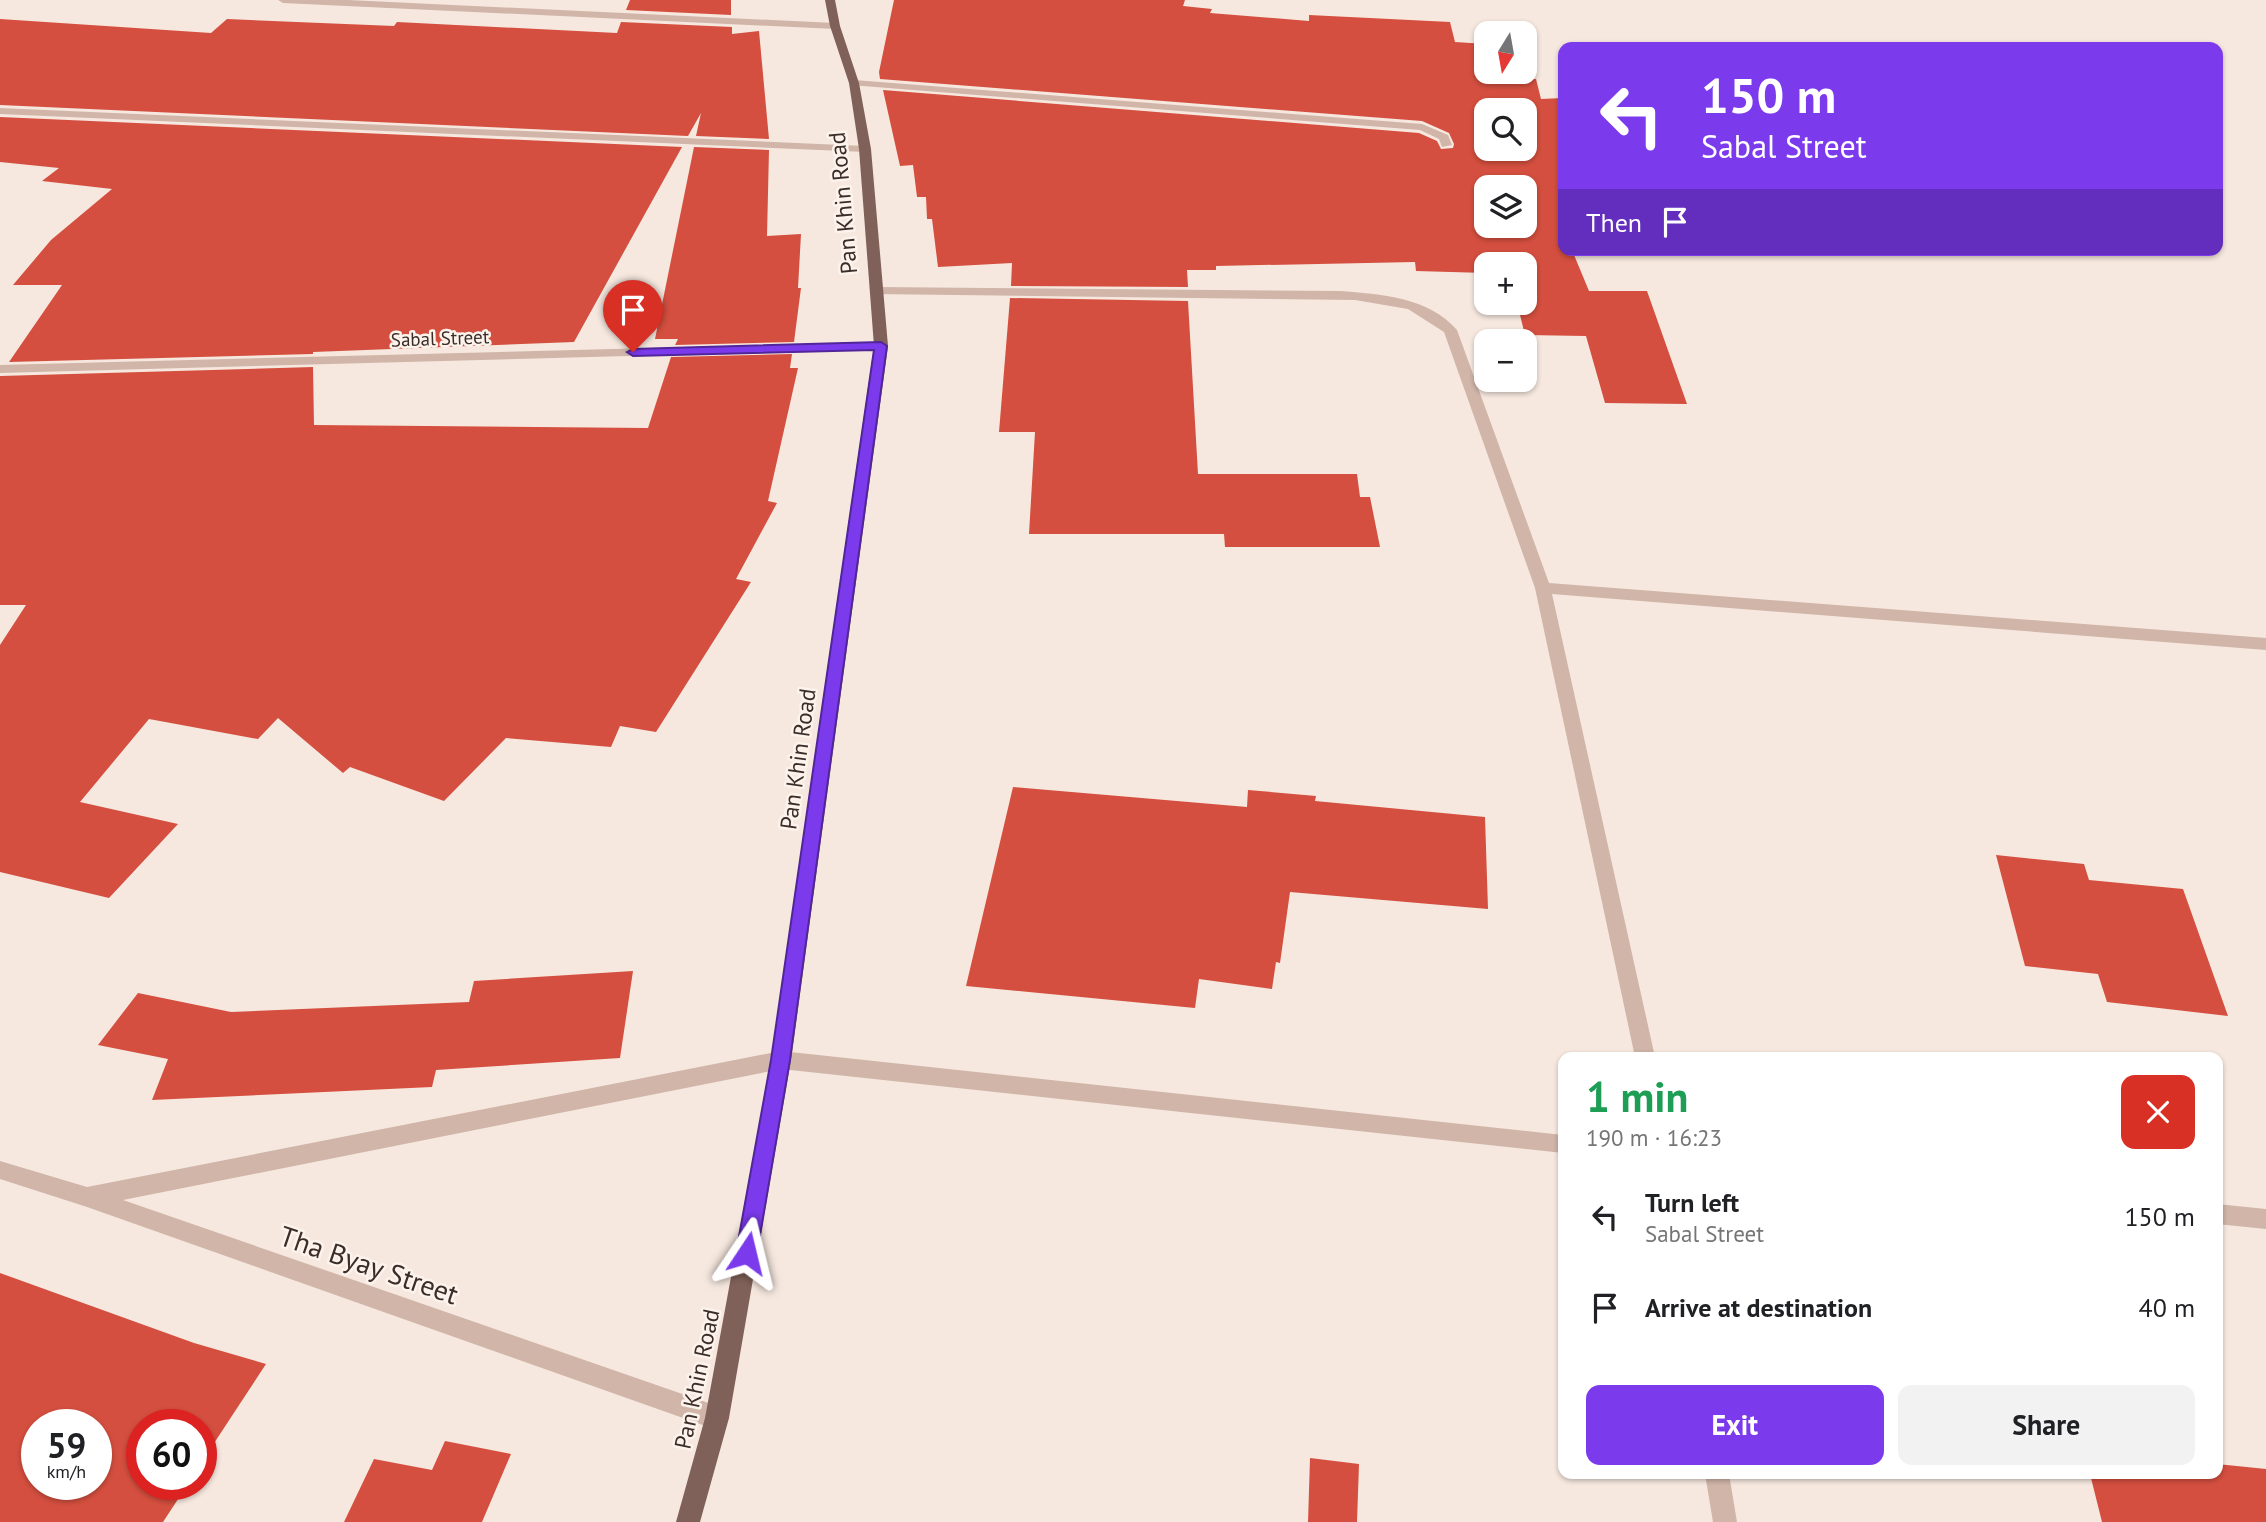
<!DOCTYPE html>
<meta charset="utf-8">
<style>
:root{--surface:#fff;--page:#f2f2f2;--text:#202124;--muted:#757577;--accent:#7c3aed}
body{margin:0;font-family:"PT Sans",sans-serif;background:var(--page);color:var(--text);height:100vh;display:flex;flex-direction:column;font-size:26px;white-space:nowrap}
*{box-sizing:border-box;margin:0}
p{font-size:23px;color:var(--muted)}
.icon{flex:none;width:38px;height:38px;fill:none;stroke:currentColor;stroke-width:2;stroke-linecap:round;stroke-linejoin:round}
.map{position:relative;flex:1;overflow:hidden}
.sheet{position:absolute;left:1558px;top:1052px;width:665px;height:427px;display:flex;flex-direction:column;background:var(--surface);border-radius:14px;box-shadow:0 2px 5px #0004}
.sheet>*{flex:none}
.top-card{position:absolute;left:1558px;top:42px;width:665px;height:214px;border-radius:14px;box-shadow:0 2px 5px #0004;background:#7c3aed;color:#fff;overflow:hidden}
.needle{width:46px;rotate:191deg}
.controls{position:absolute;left:1474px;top:21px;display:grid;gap:14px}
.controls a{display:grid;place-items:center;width:63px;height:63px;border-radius:14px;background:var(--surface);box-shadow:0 2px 5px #0004;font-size:35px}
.speed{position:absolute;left:21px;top:1409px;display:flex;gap:14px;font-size:35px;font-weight:700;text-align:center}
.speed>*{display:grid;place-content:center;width:91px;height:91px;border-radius:50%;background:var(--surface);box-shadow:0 2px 5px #0004;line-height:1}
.speed small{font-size:18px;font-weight:400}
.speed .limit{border:10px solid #d22;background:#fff;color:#111}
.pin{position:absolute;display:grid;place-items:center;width:60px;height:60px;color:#fff;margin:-72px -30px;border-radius:50% 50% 50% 0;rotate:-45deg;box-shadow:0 0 7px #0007}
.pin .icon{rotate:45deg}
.me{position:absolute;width:77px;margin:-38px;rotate:10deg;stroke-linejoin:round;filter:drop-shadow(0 0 5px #0008)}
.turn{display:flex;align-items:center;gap:24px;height:147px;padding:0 28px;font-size:32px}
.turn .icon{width:91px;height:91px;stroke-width:2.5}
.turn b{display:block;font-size:49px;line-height:60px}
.then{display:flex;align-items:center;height:66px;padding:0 28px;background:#0003;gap:14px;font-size:26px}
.round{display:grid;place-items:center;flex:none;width:74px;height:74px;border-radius:14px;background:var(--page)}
.summary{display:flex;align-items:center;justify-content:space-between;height:119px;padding:0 28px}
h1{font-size:42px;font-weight:700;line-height:52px;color:#1e9e55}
.primary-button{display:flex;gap:14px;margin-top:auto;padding:14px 28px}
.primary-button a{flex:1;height:80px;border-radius:14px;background:var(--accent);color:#fff;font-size:28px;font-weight:700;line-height:80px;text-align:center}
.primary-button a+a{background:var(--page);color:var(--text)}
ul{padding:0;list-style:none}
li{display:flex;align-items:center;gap:21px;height:91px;padding:0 28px}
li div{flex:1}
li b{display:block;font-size:26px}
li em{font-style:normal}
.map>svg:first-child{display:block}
.building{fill:#d44f3f;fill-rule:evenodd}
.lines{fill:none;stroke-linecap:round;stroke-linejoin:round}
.street{fill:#d0b5a8;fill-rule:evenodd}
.primary{fill:#806159;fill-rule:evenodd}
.route{fill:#7c3aed;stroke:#51269a;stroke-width:2}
.labels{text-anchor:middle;stroke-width:5;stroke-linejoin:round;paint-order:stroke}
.far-street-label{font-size:19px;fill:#3c2d29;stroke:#fcf3ec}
.street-label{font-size:23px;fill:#3c2d29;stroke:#fcf3ec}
.near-street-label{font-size:28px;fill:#3c2d29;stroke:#fcf3ec}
</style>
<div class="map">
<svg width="2266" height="1522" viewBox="0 0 2266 1522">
<rect width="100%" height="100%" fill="#f6e8df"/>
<g class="building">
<polygon points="630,0 731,0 731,15 626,10"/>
<path d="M 894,0 L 1185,0 L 1183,6 L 1212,9 L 1210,13 L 1309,21 L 1309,15 L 1450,22 L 1455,42 L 1486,44 L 1486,72 L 1495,72 L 1495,79 L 1536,79 L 1541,99 L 1563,98 L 1563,250 L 1572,250 L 1589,291 L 1647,291 L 1687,404 L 1605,403 L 1586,336 L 1525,335 L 1517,303 L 1524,303 L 1524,264 L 1486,264 L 1486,273 L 1416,271 L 1415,262 L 1216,266 L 1216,270 L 1187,270 L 1188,287 L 1011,286 L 1012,263 L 938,267 L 932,219 L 927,219 L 926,197 L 917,197 L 913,165 L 900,166 L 883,90 L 1419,133 L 1437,141 L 1441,149 L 1453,148 L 1454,144 L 1449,133 L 1422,121 L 880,79 L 879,72 ZM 1486,110 L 1524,110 L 1524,149 L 1486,149 ZM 1486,187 L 1524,187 L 1524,226 L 1486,226 Z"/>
<polygon points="0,19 211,33 227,19 394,26 397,22 617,33 621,22 732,27 732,34 759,31 769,139 696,136 701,113 688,136 0,105"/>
<polygon points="0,117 682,147 574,342 313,352 313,354 9,362 62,285 13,285 51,240 112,189 42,181 59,168 0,162"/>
<polygon points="694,147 769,150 767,236 801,234 798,288 801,288 794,342 675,345 678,339 655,339"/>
<polygon points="1010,298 1188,301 1198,474 1357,474 1360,497 1370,497 1380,547 1225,547 1224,534 1029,534 1035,432 999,432"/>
<polygon points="792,354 790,368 798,368 768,501 777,503 736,579 751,582 656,732 620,726 611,747 506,738 444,801 350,767 343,773 278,718 258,739 149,719 80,802 178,824 109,898 0,872 0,645 26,605 0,605 0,376 313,367 314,425 648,428 671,357"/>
<polygon points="1013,787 1247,807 1248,790 1316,796 1315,801 1485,817 1488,909 1290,892 1280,963 1276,962 1272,989 1199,979 1195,1008 966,986"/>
<polygon points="1996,855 2084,864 2089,880 2183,889 2228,1016 2107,1002 2098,974 2025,966"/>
<polygon points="633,971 620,1058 436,1070 432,1087 152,1100 168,1059 98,1045 138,993 231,1012 469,1002 474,981"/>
<path d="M 0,1273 L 194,1343 L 266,1364 L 201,1463 L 201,1424 L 142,1424 L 142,1484 L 188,1484 L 163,1522 L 0,1522 ZM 37,1424 L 96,1424 L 96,1484 L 37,1484 Z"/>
<polygon points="445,1441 511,1454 482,1522 344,1522 374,1459 432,1470"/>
<polygon points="1310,1458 1359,1464 1357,1522 1308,1522"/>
<polygon points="2217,1464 2266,1469 2266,1522 2102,1522 2090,1474 2217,1474"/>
</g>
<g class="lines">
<g class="street">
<polygon points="278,0 348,0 835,23 840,26 835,29 283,3"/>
<polygon points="854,80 1422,124 1448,135 1452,145 1442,147 1439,139 1420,130 850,85 849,83"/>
<polygon points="0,108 865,146 871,149 865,152 0,114"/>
<path d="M 876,287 L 1340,291 C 1380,294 1429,297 1457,330 L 1549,583 L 2266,638 L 2266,650 L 1552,594 L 1655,1057 L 1635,1057 L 1535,588 L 1444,332 L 1408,309 L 1355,300 L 871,294 L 870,291 Z"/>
<polygon points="881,342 886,343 886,349 0,373 0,365"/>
<polygon points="781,1051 1563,1135 1563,1153 781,1069 123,1200 717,1406 725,1410 729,1418 725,1426 717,1430 87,1207 0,1179 0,1161 87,1187"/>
<polygon points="2217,1204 2266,1209 2266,1229 2217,1224"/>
<polygon points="1705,1474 1729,1474 1737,1522 1713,1522"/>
</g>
<polygon class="primary" points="825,0 835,0 840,26 859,83 871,149 888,346 791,1060 729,1418 700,1522 676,1522 705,1418 771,1060 874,346 859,149 849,83 830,26"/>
</g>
<polygon class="route" points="881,342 887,346 790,1060 757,1253 754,1260 747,1262 739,1260 736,1253 771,1060 874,350 633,356 627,352 633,349"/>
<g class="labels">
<g class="far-street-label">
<text transform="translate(440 338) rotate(-2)" y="7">Sabal Street</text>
</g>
<g class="street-label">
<text transform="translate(843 203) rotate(-95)" y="8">Pan Khin Road</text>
<text transform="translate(798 759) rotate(-82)" y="8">Pan Khin Road</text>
<text transform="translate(697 1379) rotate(-78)" y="8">Pan Khin Road</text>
</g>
<g class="near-street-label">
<text transform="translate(369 1265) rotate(19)" y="10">Tha Byay Street</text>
</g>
</g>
</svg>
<div class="controls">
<a><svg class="needle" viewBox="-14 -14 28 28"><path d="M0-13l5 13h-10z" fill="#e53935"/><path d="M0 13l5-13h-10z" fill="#757577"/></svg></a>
<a><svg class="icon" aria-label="search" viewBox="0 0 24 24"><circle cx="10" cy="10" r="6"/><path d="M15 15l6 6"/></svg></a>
<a><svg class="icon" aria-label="layers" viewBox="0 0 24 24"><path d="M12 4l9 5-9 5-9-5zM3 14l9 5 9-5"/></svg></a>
<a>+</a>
<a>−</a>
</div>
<div class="speed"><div>59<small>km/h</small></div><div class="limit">60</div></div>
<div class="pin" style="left:633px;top:352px;background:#d93025"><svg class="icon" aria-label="arrive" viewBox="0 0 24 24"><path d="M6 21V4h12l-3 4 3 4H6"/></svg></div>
<svg class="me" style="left:747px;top:1253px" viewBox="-20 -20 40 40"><path d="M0-17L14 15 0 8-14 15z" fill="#7c3aed" stroke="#fff" stroke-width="4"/></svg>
<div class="top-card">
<div class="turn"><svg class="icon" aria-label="left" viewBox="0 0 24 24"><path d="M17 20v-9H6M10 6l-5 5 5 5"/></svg><div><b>150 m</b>Sabal Street</div></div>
<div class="then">Then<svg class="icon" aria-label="arrive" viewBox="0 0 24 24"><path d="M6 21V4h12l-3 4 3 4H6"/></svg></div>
</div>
<section class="sheet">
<div class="summary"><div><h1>1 min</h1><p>190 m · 16:23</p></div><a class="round" style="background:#d93025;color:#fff"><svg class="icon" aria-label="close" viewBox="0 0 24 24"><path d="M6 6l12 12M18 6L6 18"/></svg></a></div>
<ul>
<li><svg class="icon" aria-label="left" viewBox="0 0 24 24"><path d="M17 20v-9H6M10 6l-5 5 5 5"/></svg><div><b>Turn left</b><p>Sabal Street</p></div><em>150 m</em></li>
<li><svg class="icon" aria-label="arrive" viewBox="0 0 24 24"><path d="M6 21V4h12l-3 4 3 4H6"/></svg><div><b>Arrive at destination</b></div><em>40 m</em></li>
</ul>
<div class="primary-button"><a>Exit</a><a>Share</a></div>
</section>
</div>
